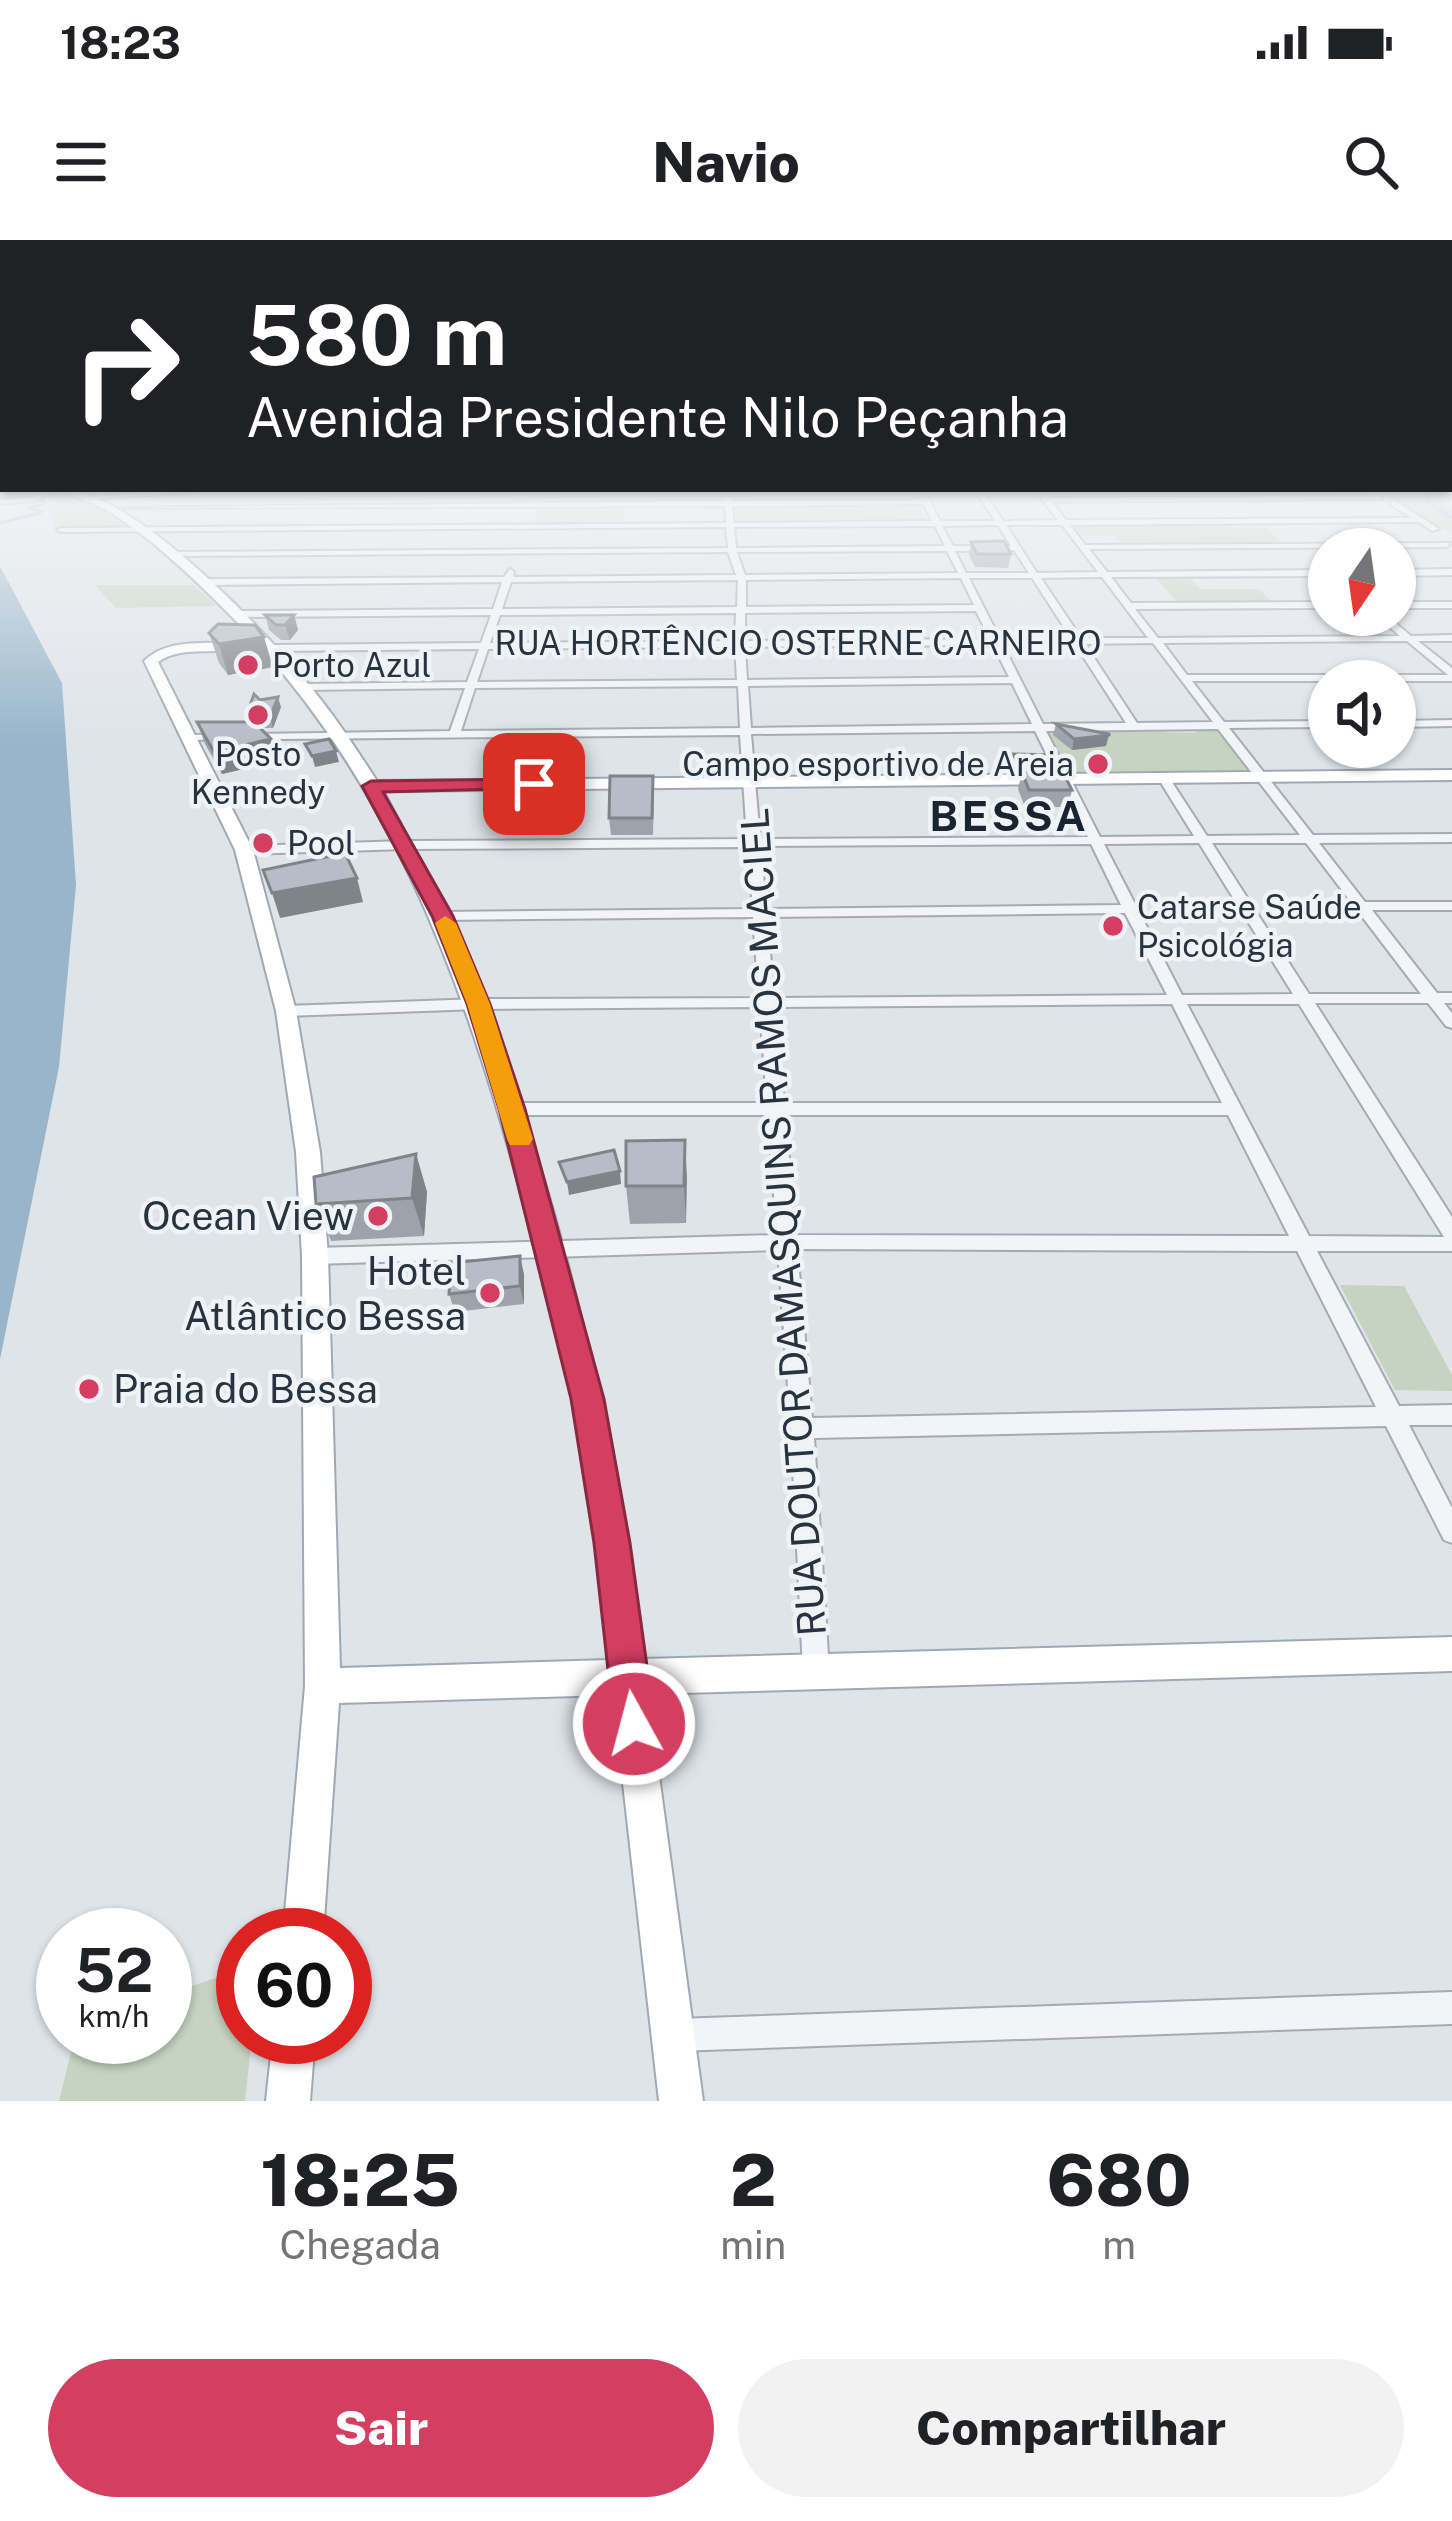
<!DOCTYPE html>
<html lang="pt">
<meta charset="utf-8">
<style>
:root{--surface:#fff;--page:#f2f2f2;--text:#202124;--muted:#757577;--accent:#d43e61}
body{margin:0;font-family:"Public Sans",sans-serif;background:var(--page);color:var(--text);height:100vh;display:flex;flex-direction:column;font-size:45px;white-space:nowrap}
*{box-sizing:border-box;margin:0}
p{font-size:39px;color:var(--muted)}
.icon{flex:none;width:66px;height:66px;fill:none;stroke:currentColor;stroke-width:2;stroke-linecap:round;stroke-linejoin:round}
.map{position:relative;height:1861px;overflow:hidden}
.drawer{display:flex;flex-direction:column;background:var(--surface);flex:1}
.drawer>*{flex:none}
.banner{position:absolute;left:0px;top:0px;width:1452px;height:252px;box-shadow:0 3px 9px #0004;background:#202124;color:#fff;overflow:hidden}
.needle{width:78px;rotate:193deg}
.tools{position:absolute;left:1308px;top:288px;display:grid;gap:24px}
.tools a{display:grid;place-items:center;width:108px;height:108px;border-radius:50%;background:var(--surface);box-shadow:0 3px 9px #0004;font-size:60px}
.speed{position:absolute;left:36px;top:1668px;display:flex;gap:24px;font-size:60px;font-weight:700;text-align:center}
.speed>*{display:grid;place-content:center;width:156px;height:156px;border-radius:50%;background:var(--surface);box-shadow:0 3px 9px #0004;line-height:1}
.speed small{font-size:30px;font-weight:400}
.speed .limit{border:18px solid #d22;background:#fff;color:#111}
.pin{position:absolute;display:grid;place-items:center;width:102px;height:102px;color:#fff;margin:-51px;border-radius:24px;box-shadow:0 6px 18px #0006}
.me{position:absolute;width:132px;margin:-66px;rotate:353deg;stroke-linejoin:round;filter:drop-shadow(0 0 9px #0008)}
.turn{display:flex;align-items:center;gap:42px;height:252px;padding:0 48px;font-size:54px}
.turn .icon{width:156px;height:156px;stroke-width:2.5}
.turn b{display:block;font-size:84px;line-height:102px}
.eta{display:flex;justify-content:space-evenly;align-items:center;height:204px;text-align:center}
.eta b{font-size:72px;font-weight:800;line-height:84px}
.action{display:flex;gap:24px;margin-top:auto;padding:24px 48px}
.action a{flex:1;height:138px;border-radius:72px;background:var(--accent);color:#fff;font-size:48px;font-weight:800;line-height:138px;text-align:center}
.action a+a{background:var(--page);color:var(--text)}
.status{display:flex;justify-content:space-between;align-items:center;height:84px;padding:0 60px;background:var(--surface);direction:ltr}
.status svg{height:33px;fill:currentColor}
header{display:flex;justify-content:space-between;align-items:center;height:156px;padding:0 48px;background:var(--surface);font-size:54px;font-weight:800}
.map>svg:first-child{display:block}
.green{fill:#c6d3c0}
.water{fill:#98b5cb}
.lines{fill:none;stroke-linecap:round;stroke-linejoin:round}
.stream{stroke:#98b5cb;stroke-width:3}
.minor-casing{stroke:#a4abb3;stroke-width:4}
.major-casing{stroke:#9ea9b5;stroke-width:4}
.minor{fill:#f2f4f7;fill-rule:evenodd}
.major{fill:#fff;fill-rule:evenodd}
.wall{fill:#9da3aa}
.shaded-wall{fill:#7f848b}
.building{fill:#b6bdc6;stroke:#7f848b;stroke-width:3}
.route{fill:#d43e61;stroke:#8a283f;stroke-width:3}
.slow{fill:#f59e0b}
.poi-dot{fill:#d43e61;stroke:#eff3f6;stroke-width:4.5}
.labels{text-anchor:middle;stroke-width:9;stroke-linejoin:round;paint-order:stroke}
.far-street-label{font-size:33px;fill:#273341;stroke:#eff3f6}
.far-poi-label{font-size:33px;fill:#273341;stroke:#eff3f6;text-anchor:start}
.poi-label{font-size:39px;fill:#273341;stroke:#eff3f6;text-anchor:end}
.street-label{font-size:39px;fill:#273341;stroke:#eff3f6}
.far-district-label{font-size:42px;font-weight:bold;letter-spacing:3px;fill:#192432;stroke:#eff3f6}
</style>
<div class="status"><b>18:23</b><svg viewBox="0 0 49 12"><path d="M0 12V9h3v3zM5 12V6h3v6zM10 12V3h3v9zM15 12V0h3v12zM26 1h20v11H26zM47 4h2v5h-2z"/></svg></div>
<header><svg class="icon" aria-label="menu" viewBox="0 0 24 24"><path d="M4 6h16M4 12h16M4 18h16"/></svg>Navio<svg class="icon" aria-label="search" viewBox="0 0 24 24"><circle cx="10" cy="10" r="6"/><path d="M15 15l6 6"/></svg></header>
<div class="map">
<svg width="1452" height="1861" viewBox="0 0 1452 1861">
<rect width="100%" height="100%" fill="#dfe4e9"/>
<g class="green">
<polygon points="1449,242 1452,262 1446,263 1452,267 1452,294 1391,259 1403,250 1449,249"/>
<polygon points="54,251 86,256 128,288 55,288 49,268 43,267 60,261 44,257"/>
<polygon points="918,263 927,282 736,283 735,264"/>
<polygon points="540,265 626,265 622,284 532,284"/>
<polygon points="1224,283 1230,288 1266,288 1285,304 1123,305 1115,296 1083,296 1072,284"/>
<polygon points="1187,336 1201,349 1259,349 1272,362 1179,364 1155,337"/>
<polygon points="95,345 194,345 217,366 116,368"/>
<polygon points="1195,488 1215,488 1253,533 1070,536 1047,489 1196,493"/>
<polygon points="1340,1045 1404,1046 1452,1135 1452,1151 1395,1150"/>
<polygon points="243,1729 243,1797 252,1797 245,1861 59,1861 75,1797 165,1797 165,1755"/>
</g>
<polygon class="water" points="0,326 62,443 76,645 59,827 0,1119"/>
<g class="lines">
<g class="stream">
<polyline points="1447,249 1427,255 1427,261 1452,278"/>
<polyline points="0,283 42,272 29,268 46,263 40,260 56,250"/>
</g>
<defs>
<g id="minor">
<polygon points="46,249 55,249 35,261 0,264 0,260 30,257"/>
<polygon points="193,249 232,249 95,259 91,257"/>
<path d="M 723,249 L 731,249 L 732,261 L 922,260 L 916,249 L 924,249 L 940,281 L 995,281 L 974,249 L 982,249 L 1003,281 L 1058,280 L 1034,249 L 1042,249 L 1049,258 L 1371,255 L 1363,249 L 1372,249 L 1382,259 L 1052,262 L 1066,280 L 1412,278 L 1390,264 L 1393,260 L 1439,289 L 1432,291 L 1419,282 L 1070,285 L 1085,305 L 1450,303 L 1447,307 L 1089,309 L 1107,332 L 1329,330 L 1329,336 L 1111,337 L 1131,363 L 1329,362 L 1329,368 L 1135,369 L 1158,398 L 1400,396 L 1375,375 L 1386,375 L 1411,396 L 1452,395 L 1452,401 L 1418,401 L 1452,428 L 1452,441 L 1192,441 L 1224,482 L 1329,481 L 1329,487 L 1229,488 L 1313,595 L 1452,594 L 1452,602 L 1319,603 L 1365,662 L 1452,662 L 1452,670 L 1372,670 L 1437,753 L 1452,753 L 1452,763 L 1444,763 L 1452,773 L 1452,788 L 1446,786 L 1428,763 L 1315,763 L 1452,977 L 1452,1011 L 1317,1011 L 1399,1166 L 1452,1165 L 1452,1185 L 1409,1185 L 1452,1268 L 1452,1303 L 1444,1300 L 1386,1186 L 814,1198 L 829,1430 L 825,1439 L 816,1443 L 807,1439 L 803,1430 L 791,1188 L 778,1010 L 315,1024 L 308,1021 L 305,1016 L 308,1011 L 315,1008 L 777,995 L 768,875 L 512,875 L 503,869 L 512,863 L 767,863 L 760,767 L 479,769 L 286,776 L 278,771 L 286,766 L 479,759 L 759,758 L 753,677 L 443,680 L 436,676 L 443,672 L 753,669 L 748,607 L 406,609 L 244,614 L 238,610 L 244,606 L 406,601 L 747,599 L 740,495 L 184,500 L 184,496 L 188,495 L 450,491 L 465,448 L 303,450 L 298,447 L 303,444 L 467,442 L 479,409 L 274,411 L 269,408 L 274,405 L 481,403 L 491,375 L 240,377 L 235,374 L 240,371 L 493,369 L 502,342 L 203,345 L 199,342 L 203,339 L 504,337 L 510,329 L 514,332 L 513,337 L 736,335 L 728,312 L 170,316 L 166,314 L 170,312 L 728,308 L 726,287 L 61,292 L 57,290 L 61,288 L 726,283 L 725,266 L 106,268 L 724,261 ZM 924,264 L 932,281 L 734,283 L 732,266 ZM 998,285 L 1011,306 L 953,306 L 942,286 ZM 1006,285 L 1062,285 L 1098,332 L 1037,333 ZM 935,286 L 945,306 L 736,308 L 734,287 ZM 1014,310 L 1029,333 L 966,333 L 955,311 ZM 947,311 L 958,333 L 745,335 L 737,312 ZM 1102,337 L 1148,398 L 1081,398 L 1041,338 ZM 961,338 L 974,365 L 746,367 L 746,340 ZM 969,338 L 1032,338 L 1071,398 L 1000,399 ZM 738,340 L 737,367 L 502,369 L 511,342 ZM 976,371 L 990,399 L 745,401 L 745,373 ZM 736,373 L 735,401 L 490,403 L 500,375 ZM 1407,401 L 1448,435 L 1187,435 L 1163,403 ZM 1153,403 L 1213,482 L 1137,483 L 1085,404 ZM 1075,404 L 1126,483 L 1043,484 L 1003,405 ZM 993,405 L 1009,437 L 747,440 L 745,407 ZM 735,407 L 737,440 L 477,442 L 488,409 ZM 1012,443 L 1032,484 L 751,488 L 748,446 ZM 738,446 L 740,488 L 461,491 L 475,448 ZM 1218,489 L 1300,595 L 1207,596 L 1168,536 L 1164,534 L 1158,538 L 1194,596 L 1100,597 L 1046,491 ZM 1035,491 L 1088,597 L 760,599 L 751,494 ZM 1199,603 L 1293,754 L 1182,755 L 1104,604 ZM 1212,603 L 1306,603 L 1421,754 L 1309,754 ZM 1091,604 L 1121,665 L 766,669 L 761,606 ZM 1125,673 L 1167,755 L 774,758 L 767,677 ZM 1172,764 L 1222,863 L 784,863 L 775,767 ZM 1187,764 L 1299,764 L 1444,997 L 1309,996 ZM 785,875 L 1228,875 L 1289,996 L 796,995 ZM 797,1009 L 1297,1011 L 1376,1167 L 812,1178 Z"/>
<polygon points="1452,329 1452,335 1395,336 1395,330"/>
<rect x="1395" y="362" width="57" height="6"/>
<polygon points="1452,480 1452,486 1395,487 1395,481"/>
<polygon points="1452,1752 1452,1784 676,1811 665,1806 660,1795 665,1784 676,1779"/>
</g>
<g id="major">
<path d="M 59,249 C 137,249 286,411 331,473 C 347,495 362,518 377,541 L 1452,530 L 1452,540 L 383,551 C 530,817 604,1119 643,1419 L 1452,1397 L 1452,1431 L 648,1454 L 703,1861 L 659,1861 L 613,1455 L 339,1463 L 323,1695 L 283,1695 L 305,1446 L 302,1016 L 296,912 L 276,771 L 235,610 L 144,421 C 170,396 209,406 242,401 L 248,405 C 220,418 185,403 158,422 L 253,610 L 296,771 L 320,912 L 328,1016 L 340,1428 L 609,1420 C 599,1333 591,1245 573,1159 C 560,1093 541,1029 524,965 C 465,742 388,528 220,365 C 188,333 154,301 116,276 C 98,264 78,258 59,249 Z"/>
<polygon points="273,1797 315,1797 310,1861 266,1861"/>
</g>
</defs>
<use href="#minor" class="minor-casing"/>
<use href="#major" class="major-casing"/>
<use href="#minor" class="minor"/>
<use href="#major" class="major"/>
</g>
<g class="wall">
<polygon points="971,302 1011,314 1008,328 975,327 969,315"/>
<polygon points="265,375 294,375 298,390 290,400 281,400 269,390"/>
<polygon points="209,393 273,427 228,435 219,423"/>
<polygon points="260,460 281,467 273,488 260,488 271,499 278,521 222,534 205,504 197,482 247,482 246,477"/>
<polygon points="1056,484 1106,506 1072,510 1053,495"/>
<polygon points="1012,514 1052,518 1049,530 1011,530 1010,526"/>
<polygon points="1022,532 1072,550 1068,567 1025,567 1018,549"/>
<polygon points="654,553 653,595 611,595 609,578"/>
<polygon points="685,900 686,983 630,984 626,946"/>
<polygon points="416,914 427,952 424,996 331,1001 316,964"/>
<polygon points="524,1034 524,1064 455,1072 449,1054"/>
</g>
<g class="shaded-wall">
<polygon points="294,375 298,390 290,400 285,385"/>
<polygon points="264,397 273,427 228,435 219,404"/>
<polygon points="278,457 281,467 273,488 270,477"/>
<polygon points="1109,495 1106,506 1072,510 1074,499"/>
<polygon points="271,499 278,521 222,534 214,512"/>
<polygon points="336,511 339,522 315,527 312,516"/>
<polygon points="357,638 363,662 280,678 272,653"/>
<polygon points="685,900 687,938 686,983 684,946"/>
<polygon points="416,914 427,952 424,996 412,958"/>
<polygon points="620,931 621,944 569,955 567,942"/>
<polygon points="520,1016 524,1034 524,1064 520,1046"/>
</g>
<g class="building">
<polygon points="1004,301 1011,314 977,314 971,302"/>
<polygon points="265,375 294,375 285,385 276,385"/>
<polygon points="218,384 255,385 264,397 219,404 209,393"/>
<polygon points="254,454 260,460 278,457 270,477 246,477"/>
<polygon points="197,482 254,482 271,499 214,512"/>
<polygon points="1056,484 1109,494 1109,495 1074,499"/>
<polygon points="329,499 336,511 312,516 305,504"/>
<polygon points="1012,514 1050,515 1052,518 1014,519"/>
<polygon points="1022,532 1063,532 1072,550 1029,550"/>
<polygon points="610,536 653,536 652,578 609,578"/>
<polygon points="345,613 357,638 272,653 263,630"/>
<polygon points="685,900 684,946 626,946 626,901"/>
<polygon points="614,910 620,931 567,942 559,922"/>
<polygon points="416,914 412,958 316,964 314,937"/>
<polygon points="520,1016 520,1046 449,1054 451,1023"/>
</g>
<linearGradient id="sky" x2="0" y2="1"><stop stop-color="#88b4dc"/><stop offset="0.48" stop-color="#f1f3f5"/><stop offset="1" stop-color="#f1f3f5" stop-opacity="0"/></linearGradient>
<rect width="1452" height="502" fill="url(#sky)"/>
<polygon class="route" points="534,539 540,540 540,548 383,552 453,676 490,764 525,869 604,1159 630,1303 655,1484 649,1498 634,1504 620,1498 614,1484 594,1303 571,1159 499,869 467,764 432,676 362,546 371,541"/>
<polygon class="slow" points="445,676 456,683 490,764 533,899 529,905 510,905 507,899 467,764 435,683"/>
<g class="poi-dot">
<circle cx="248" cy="425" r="12"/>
<circle cx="258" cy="475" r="12"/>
<circle cx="1098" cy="524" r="12"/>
<circle cx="263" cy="603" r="12"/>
<circle cx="1113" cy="686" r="12"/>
<circle cx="378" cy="976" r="12"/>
<circle cx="490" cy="1053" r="12"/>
<circle cx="89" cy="1149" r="12"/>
</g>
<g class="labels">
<g class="far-street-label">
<text x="798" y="415">RUA HORTÊNCIO OSTERNE CARNEIRO</text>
</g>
<g class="far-poi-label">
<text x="272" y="437">Porto Azul</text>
<text x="258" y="526" text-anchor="middle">Posto<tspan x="258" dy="38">Kennedy</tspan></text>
<text x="1074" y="536" text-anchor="end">Campo esportivo de Areia</text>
<text x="287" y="615">Pool</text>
<text x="1137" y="679">Catarse Saúde<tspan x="1137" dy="38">Psicológia</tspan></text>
</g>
<g class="poi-label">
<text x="354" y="990">Ocean View</text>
<text x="466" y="1045">Hotel<tspan x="466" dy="45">Atlântico Bessa</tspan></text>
<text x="113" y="1163" text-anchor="start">Praia do Bessa</text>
</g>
<g class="street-label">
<text transform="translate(783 982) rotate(-94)" y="14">RUA DOUTOR DAMASQUINS RAMOS MACIEL</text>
</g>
<g class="far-district-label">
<text x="1009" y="591">BESSA</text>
</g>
</g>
</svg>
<div class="tools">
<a><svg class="needle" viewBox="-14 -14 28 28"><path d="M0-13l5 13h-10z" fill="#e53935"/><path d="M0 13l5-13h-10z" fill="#757577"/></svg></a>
<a><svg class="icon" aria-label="sound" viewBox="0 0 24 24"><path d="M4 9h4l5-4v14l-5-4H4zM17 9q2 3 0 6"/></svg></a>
</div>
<div class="speed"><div>52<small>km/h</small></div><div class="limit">60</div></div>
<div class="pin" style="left:534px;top:544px;background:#d93025"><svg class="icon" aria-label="arrive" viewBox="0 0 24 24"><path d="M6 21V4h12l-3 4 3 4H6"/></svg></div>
<svg class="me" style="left:634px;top:1484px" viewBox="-20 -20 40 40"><circle r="17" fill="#d43e61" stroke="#fff" stroke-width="3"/><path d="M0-11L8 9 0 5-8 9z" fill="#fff"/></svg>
<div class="banner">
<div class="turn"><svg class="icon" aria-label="right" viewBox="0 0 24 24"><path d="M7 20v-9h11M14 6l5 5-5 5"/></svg><div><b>580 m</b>Avenida Presidente Nilo Peçanha</div></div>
</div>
</div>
<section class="drawer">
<div class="eta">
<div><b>18:25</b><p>Chegada</p></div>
<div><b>2</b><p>min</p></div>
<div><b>680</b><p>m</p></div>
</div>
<div class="action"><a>Sair</a><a>Compartilhar</a></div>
</section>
